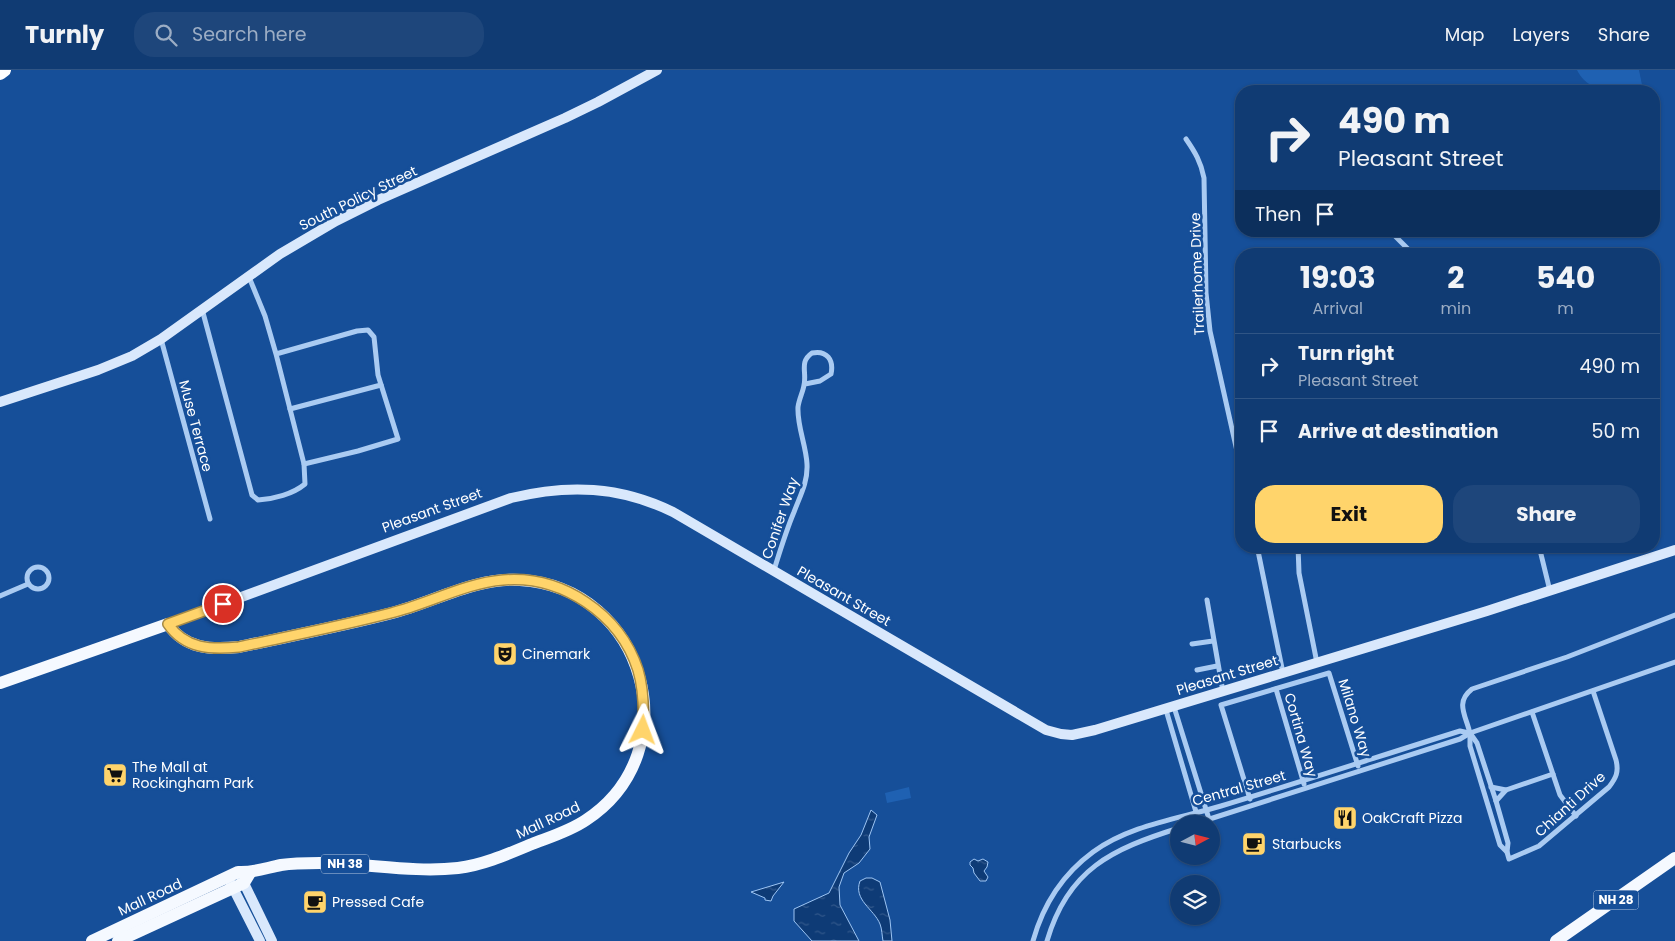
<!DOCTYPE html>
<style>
:root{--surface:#103b73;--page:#1e467b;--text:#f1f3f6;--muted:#9cadc4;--line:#305585;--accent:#ffd46b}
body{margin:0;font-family:Poppins,sans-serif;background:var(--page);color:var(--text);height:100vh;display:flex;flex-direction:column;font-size:19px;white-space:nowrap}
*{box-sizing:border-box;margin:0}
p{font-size:16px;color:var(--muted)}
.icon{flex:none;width:28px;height:28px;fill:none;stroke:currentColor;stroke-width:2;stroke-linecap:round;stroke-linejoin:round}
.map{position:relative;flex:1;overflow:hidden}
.details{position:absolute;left:1235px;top:178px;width:425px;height:305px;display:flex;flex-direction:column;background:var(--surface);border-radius:20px;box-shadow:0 1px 4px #0004,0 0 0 1px var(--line)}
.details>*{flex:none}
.top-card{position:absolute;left:1235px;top:15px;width:425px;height:152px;border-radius:20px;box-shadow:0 1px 4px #0004,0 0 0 1px var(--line);background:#103b73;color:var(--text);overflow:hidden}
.needle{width:32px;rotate:83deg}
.tools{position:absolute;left:1170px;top:745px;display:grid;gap:10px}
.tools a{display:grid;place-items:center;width:50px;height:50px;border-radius:50%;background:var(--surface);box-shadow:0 1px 4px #0004,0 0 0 1px var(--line);font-size:25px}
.pin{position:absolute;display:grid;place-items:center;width:42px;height:42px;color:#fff;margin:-21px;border:2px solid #fff;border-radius:50%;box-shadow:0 1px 5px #0007}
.me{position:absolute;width:55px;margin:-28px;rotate:3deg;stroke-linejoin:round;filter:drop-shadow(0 0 4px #0008)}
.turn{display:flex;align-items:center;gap:18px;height:105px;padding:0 20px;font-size:22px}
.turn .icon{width:65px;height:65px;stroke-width:2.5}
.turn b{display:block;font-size:35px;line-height:42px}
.then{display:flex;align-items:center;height:48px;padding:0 20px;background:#0003;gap:10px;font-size:19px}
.eta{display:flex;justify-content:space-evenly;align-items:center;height:85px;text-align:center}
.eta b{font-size:30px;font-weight:700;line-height:35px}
.action{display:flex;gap:10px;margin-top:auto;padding:10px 20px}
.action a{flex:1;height:58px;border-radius:20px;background:var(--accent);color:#111;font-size:20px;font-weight:700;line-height:58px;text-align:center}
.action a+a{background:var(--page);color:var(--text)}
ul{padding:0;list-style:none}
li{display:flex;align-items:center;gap:15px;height:65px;padding:0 20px;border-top:1px solid var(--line)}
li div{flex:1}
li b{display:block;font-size:19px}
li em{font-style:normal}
header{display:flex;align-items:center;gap:30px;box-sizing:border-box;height:70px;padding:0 25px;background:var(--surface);border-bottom:1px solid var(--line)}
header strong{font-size:24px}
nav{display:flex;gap:28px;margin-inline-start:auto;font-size:18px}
.search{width:350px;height:45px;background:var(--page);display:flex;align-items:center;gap:12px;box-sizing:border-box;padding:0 18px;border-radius:20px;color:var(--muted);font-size:19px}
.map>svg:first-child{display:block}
.green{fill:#1f61b2}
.water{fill:url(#water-ripples);stroke:#9dc5f4}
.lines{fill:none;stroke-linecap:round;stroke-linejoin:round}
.street{stroke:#aacbf2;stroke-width:5}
.secondary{stroke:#d9e8fc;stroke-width:10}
.primary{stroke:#f5f9ff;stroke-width:12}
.highway{stroke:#fff;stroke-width:14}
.route-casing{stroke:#a68a46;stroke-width:12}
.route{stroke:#ffd46b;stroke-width:9}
.labels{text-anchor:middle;stroke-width:5;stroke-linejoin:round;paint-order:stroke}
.shield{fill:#164f99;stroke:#b9cae0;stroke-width:1}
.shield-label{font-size:12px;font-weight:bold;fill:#fff}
.street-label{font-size:14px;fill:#fff;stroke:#164f99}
.poi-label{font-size:14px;fill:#fff;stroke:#164f99;text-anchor:start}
</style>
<header>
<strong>Turnly</strong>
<div class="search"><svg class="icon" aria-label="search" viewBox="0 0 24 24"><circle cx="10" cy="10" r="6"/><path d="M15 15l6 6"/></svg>Search here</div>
<nav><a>Map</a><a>Layers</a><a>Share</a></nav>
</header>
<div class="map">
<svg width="1675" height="871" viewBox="0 0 1675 871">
<defs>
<pattern id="water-ripples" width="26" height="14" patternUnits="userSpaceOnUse" patternTransform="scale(1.25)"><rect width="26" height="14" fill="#0e3b76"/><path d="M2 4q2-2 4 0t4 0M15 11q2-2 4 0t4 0" fill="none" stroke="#32588b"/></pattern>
</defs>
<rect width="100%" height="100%" fill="#164f99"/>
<g class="green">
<path d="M 1577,0 L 1639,0 L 1642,15 C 1619,21 1590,26 1577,0 Z"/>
<polygon points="909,717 911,728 887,733 885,723"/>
</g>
<g class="water">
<polygon points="871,740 877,745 869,767 870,779 859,793 844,803 839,817 840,835 859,871 812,871 794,851 794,839 829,823 849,783 861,765"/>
<polygon points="974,789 978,791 983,789 988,792 987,797 984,801 988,807 986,811 980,811 974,803 973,798 970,795 970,792"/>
<path d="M 866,808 L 872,808 L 880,812 L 890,850 L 892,871 L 883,871 C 882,866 882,859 880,854 C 874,839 853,830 860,811 Z"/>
<polygon points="784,812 773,826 771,831 765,830 765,828 751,822"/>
</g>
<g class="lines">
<g class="street">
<path d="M 1186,69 C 1195,82 1201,92 1204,108 L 1206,223 L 1210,261 L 1241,399"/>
<polyline points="1390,161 1413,184"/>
<polyline points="249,207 265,246 276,284 304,394 358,381 398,369 378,305 374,267 368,260 357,261 276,284"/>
<path d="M 202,239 L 252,425 L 258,430 C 274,429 293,424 305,414 L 304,394"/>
<polyline points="161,269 210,449"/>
<polyline points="290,339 381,315"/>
<polyline points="1257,476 1283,603"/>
<polyline points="1298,476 1299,503 1317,593"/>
<polyline points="1539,476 1550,521"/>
<circle cx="38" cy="508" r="11"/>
<path d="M 774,500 C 780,481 786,461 794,442 C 800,426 808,412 807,394 C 806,375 797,356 798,337 C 799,329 803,322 804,315 C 807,302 799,292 812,283 C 827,280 834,290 831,304 L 820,311 L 805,314"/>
<polyline points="0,526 28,514"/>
<polyline points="1207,530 1223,622"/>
<polyline points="1192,574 1213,571"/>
<polyline points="1197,600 1217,596"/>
<polyline points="1276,619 1304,714"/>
<polyline points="1174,637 1209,749"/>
<polyline points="1166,640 1199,752"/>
<polyline points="1532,642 1560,725 1576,746"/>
<path d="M 1470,663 L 1477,673 L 1496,731 L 1508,773 L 1507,782 L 1509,789 L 1539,776 L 1609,717 C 1616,708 1619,702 1616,690 L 1593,621"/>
<polyline points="1491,717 1506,720"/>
<polyline points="1250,729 1221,635 1329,603 1358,696"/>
<polyline points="1496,731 1506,720 1553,704"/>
<polyline points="1194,754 1460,669 1470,663 1675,592"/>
<path d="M 1507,782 L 1500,775 L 1470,676 C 1470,672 1470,668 1470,664 C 1467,647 1454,633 1472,619 L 1567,587 L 1675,545"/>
<path d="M 1033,871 C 1043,835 1063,804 1093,782 C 1130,755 1178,749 1221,736 C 1301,712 1380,686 1460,661 L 1469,663"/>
<path d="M 1047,871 C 1068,799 1112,779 1179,758"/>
</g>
<g class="secondary">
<polyline points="0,332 98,300 132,286 161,269 280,184 336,151 378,130 565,48 598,32 657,0"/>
<path d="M 168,554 L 511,428 C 568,414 620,416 673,442 L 1046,660 L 1061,664 L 1072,665 L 1095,660 L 1487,541 L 1675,480"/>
<polyline points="241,807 272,871"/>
<polyline points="230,812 260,871"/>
</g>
<g class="primary">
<path d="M 0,613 L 168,554 C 185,579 211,580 239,577 C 290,566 342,556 392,543 C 434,532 476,507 520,510 C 645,517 691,681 586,750 C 570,761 550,767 532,774 C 508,784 483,795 458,798 C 412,803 366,793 320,793 C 307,793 294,793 281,795 C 266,798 253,803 238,802 L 92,871"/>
<polyline points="118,871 233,818 244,813 250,803"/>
<polyline points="1556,871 1675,788"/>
</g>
<polyline class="highway" points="0,3 4,0"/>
</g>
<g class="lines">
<defs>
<path id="route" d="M 223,534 L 168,554 C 185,579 211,580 239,577 C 290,566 341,556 391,543 C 428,534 465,513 503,510 C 562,505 620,544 638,600 C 644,620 644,640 643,660"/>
</defs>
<use href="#route" class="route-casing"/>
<use href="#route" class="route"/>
</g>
<defs>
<symbol id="theatre-square" viewBox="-11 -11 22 22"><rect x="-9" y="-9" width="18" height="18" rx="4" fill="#ffd46b" stroke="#164f99"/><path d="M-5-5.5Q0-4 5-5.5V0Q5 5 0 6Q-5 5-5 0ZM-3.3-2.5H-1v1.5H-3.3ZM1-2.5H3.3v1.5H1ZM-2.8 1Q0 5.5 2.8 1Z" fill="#111"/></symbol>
<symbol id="supermarket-square" viewBox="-11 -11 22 22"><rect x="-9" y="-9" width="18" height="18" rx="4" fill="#ffd46b" stroke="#164f99"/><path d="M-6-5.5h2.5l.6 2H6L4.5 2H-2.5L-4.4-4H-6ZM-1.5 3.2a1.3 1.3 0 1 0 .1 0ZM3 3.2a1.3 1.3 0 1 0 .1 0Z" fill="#111"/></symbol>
<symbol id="restaurant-square" viewBox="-11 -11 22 22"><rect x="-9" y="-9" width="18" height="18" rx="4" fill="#ffd46b" stroke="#164f99"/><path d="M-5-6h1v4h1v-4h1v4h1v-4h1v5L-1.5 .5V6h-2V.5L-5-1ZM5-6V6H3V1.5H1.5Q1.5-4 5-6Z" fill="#111"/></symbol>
<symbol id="cafe-square" viewBox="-11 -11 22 22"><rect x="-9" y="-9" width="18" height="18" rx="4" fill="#ffd46b" stroke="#164f99"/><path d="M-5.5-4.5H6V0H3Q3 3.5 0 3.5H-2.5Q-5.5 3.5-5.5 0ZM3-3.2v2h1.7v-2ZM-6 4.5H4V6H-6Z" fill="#111"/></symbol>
</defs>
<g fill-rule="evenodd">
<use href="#theatre-square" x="491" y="570" width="28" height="28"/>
<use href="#supermarket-square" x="101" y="691" width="28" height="28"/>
<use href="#restaurant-square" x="1331" y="734" width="28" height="28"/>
<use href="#cafe-square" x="1240" y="760" width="28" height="28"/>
<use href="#cafe-square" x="301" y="818" width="28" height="28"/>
</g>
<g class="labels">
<g class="shield">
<rect x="321" y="784.5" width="48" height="19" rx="4"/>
<rect x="1593.5" y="820.5" width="45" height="19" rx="4"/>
</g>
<g class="shield-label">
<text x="345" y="798">NH 38</text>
<text x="1616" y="834">NH 28</text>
</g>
<g class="street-label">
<text transform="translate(358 128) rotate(-26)" y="5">South Policy Street</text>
<text transform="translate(1197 204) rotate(-92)" y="5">Trailerhome Drive</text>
<text transform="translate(196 356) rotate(75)" y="5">Muse Terrace</text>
<text transform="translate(432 440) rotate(-20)" y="5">Pleasant Street</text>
<text transform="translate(780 448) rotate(-71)" y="5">Conifer Way</text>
<text transform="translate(844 526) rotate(30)" y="5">Pleasant Street</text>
<text transform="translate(1227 605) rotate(-17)" y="5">Pleasant Street</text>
<text transform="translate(1355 648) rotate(73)" y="5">Milano Way</text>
<text transform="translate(1301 665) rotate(74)" y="5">Cortina Way</text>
<text transform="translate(1239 718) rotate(-16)" y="5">Central Street</text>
<text transform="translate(1570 734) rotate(-42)" y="5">Chianti Drive</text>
<text transform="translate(548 750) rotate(-25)" y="5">Mall Road</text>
<text transform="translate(150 827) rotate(-25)" y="5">Mall Road</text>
</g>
<g class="poi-label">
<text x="522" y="589">Cinemark</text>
<text x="132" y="702">The Mall at<tspan x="132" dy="16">Rockingham Park</tspan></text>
<text x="1362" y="753">OakCraft Pizza</text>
<text x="1272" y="779">Starbucks</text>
<text x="332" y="837">Pressed Cafe</text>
</g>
</g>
</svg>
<div class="tools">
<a><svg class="needle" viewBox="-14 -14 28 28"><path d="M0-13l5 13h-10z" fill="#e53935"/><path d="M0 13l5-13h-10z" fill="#9cadc4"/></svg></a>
<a><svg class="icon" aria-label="layers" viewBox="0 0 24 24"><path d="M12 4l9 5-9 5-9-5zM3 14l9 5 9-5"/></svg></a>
</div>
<div class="pin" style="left:223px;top:534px;background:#d93025"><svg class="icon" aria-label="arrive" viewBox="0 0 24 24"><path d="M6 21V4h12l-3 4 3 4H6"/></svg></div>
<svg class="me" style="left:643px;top:660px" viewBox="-20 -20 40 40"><path d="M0-17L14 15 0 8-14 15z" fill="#ffd46b" stroke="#fff" stroke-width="4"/></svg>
<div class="top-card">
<div class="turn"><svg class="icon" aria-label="right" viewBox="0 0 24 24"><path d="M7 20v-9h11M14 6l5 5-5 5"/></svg><div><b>490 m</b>Pleasant Street</div></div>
<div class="then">Then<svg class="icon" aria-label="arrive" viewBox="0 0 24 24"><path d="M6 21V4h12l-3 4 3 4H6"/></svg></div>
</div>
<section class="details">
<div class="eta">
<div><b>19:03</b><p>Arrival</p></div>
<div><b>2</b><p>min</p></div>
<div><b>540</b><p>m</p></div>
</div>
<ul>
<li><svg class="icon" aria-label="right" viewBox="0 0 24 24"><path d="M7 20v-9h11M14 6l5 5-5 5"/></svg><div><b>Turn right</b><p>Pleasant Street</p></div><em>490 m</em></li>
<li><svg class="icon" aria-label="arrive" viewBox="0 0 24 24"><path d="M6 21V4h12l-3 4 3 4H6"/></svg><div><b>Arrive at destination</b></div><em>50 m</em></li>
</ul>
<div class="action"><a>Exit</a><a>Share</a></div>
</section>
</div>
